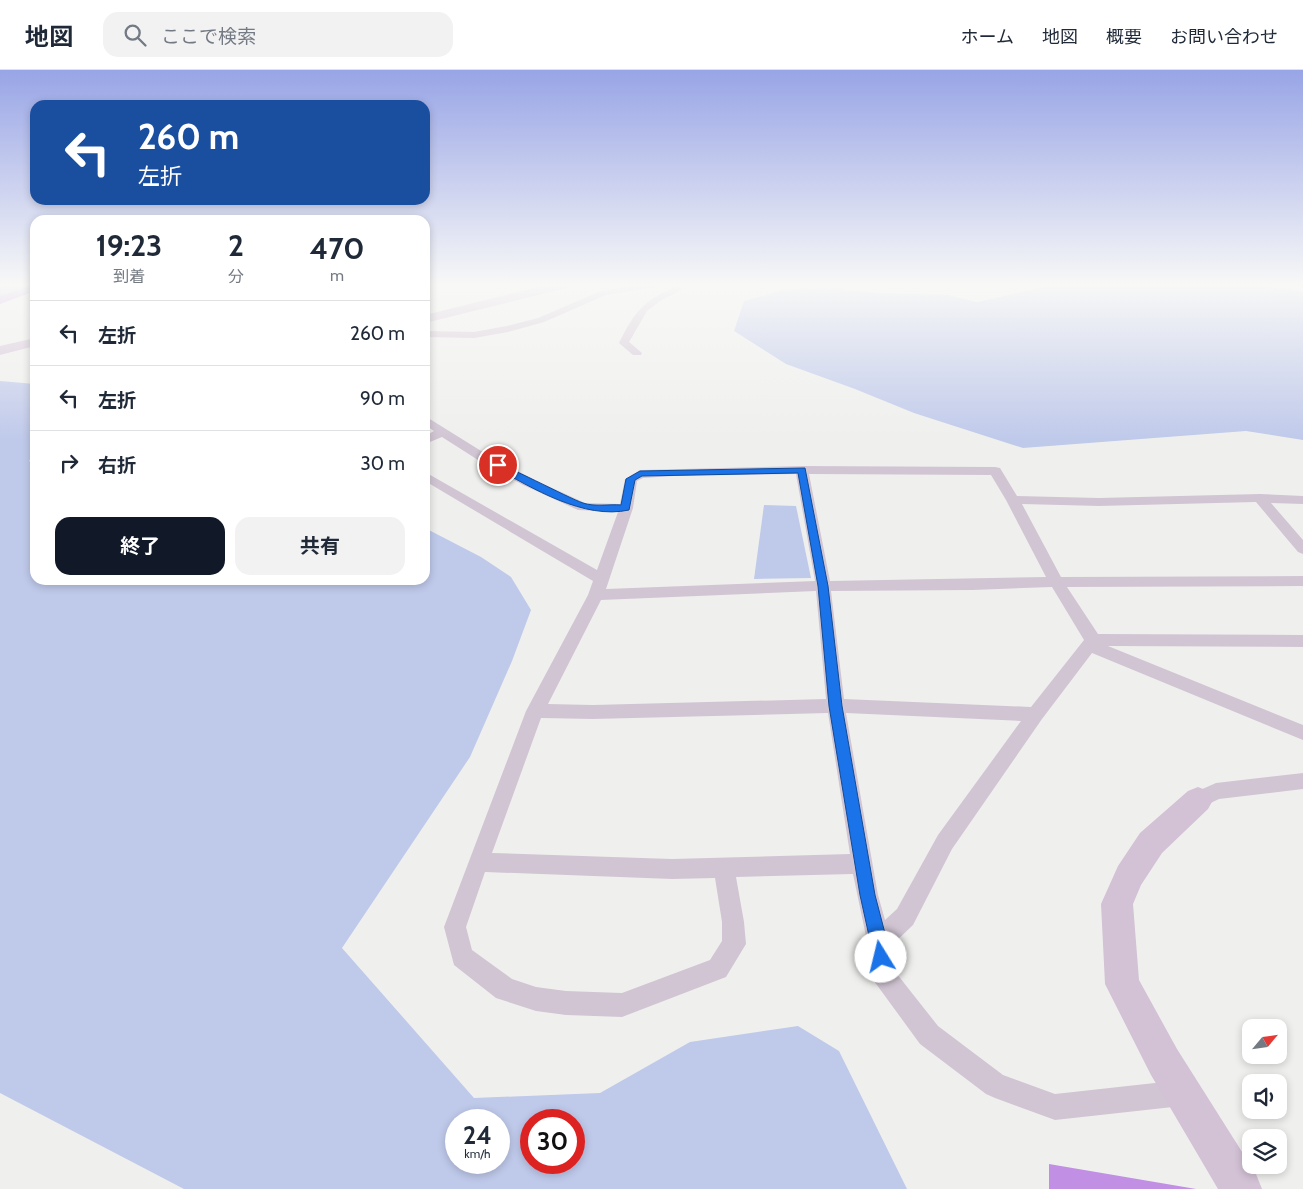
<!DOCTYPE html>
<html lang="ja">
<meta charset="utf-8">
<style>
:root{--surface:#fff;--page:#f2f2f3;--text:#1f2937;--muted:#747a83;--line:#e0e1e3;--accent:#111827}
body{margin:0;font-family:Cabin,"Noto Sans JP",sans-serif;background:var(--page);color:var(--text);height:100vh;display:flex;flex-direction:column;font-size:19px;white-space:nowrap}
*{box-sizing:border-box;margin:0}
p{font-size:16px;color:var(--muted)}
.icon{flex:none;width:28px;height:28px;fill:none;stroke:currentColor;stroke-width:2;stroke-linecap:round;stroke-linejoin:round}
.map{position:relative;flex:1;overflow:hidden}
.panel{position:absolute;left:30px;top:145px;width:400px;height:370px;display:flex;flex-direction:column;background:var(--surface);border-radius:15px;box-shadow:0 2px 8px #0003}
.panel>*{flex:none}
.banner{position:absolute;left:30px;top:30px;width:400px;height:105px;border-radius:15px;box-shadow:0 2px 8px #0003;background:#1a4fa0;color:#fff;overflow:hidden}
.needle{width:32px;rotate:61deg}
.fabs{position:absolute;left:1242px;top:949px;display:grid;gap:10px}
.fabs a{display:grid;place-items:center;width:45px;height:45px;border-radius:10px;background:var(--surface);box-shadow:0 2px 8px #0003;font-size:25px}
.speed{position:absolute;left:445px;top:1039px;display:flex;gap:10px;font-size:25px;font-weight:700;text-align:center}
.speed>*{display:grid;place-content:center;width:65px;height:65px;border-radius:50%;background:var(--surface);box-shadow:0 2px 8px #0003;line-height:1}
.speed small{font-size:12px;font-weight:400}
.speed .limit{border:8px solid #d22;background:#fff;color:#111}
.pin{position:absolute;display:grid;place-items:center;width:42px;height:42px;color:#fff;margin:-21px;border:2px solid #fff;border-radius:50%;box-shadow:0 1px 5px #0007}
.me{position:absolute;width:55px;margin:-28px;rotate:351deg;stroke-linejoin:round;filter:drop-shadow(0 0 4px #0008)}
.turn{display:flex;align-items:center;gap:18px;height:105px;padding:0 25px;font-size:22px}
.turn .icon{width:65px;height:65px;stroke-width:2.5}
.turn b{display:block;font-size:35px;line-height:42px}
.eta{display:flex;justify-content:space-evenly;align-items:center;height:85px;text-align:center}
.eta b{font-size:30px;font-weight:700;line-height:35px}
.action{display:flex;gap:10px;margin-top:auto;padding:10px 25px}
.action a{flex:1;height:58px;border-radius:15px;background:var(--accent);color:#fff;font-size:20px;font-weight:700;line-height:58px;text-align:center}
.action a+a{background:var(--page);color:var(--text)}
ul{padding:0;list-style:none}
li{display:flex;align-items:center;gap:15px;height:65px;padding:0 25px;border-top:1px solid var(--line)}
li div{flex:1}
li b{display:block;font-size:19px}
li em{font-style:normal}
header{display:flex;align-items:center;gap:30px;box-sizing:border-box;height:70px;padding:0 25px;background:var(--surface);border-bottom:1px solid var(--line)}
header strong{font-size:24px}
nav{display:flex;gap:28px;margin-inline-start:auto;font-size:18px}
.search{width:350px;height:45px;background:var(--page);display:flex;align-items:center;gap:12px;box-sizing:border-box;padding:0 18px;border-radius:15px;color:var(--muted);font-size:19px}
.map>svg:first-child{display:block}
.green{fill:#bfc9ea;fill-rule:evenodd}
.water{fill:#c18fe4}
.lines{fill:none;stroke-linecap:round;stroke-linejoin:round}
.river{fill:#c18fe4;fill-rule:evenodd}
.street{fill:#d1c5d3;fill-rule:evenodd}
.secondary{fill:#d3c1d5;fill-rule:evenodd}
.route{fill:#1a73e8;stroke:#114b97}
</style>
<header>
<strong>地図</strong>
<div class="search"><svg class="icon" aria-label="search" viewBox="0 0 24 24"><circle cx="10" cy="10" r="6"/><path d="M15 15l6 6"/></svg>ここで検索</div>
<nav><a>ホーム</a><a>地図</a><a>概要</a><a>お問い合わせ</a></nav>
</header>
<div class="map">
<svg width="1303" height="1119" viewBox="0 0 1303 1119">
<rect width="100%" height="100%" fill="#eff0ed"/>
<g class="green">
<polygon points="1159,214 1240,214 1303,221 1303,370 1246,361 1023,378 914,343 855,319 786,294 734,261 744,231 783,220 824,218 877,223 948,225 977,232 1045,217"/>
<path d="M 0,311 L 35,314 L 35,382 L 29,391 L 35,393 L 35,510 L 425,510 L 425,458 L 481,487 L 511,507 L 531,540 L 512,591 L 470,687 L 342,878 L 474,1028 L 600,1023 L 690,972 L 798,956 L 839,981 L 907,1119 L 184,1119 L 0,1023 ZM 456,1050 L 499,1050 L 499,1092 L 456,1092 ZM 531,1050 L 574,1050 L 574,1092 L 531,1092 Z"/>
<polygon points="764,435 796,436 811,508 754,509"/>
</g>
<polygon class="water" points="1049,1094 1196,1119 1049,1119"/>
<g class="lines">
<polygon class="river" points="27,214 35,214 35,221 0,234 0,224"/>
<g class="street">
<polygon points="642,214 660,214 656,217 606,225 544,252 508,262 474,268 425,267 425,261 474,262 507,256 538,248 601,221"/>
<path d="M 670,214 L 678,214 L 681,220 L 660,231 L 647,241 L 629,272 L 642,283 L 641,285 L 633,285 L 619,273 C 633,245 642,231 672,219 Z"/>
<path d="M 425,346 L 486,384 L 533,409 L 585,433 L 620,434 L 625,409 L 640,400 L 802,396 L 995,397 L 1000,398 L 1017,426 L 1099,428 L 1260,424 L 1303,426 L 1303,434 L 1271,433 L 1303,470 L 1303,484 L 1298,482 L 1256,432 L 1099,436 L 1022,434 L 1061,507 L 1303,506 L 1303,516 L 1067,517 L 1098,564 L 1303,565 L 1303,577 L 1108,576 L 1303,655 L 1303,670 L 1092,583 L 1042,649 L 952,779 L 913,855 L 891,876 L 893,899 L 938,956 L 1003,1005 L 1055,1024 L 1182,1010 L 1191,1014 L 1195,1023 L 1191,1032 L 1182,1036 L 1055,1050 L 995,1028 L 986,1024 L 920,974 L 874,911 L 870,903 L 867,871 L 853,804 L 736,807 L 744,852 L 746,874 L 726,907 L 622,947 L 566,945 L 536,941 L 496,928 L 454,895 L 444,857 L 526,641 L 588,525 L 593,511 L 425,411 L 425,402 L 597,500 L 618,442 L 578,440 L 523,415 L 478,390 L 442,367 L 425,374 L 425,366 L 434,361 L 425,355 ZM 796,404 L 815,511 L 606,519 L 633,438 L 637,411 L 643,408 L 674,406 ZM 809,404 L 991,405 L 1006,430 L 1046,507 L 830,511 ZM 1052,517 L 1084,570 L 1031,637 L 844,629 L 831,521 L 973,520 ZM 816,521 L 826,629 L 593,635 L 548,634 L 601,530 ZM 828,643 L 850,784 L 672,789 L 492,783 L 541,648 L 593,649 ZM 846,643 L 1021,651 L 938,765 L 897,839 L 885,850 L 878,825 ZM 485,802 L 672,809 L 715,808 L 722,852 L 722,871 L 710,890 L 622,923 L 566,921 L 536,917 L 512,909 L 472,880 L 466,857 Z"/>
<polygon points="1303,703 1303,719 1219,729 1198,739 1191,736 1188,730 1191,724 1216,713"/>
</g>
<g class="secondary">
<polygon points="11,214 29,214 28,217 0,226 0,218"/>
<polygon points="551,214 571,214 570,217 425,253 425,245"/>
<polygon points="35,268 35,276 0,285 0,276"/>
<polygon points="1198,717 1208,721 1213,730 1208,739 1162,783 1141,815 1133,834 1139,910 1177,979 1256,1104 1262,1119 1218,1119 1151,1005 1105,914 1101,834 1118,796 1140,763 1188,721"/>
</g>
</g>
<linearGradient id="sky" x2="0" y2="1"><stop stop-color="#98a5e6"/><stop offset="0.58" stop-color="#f8f8f7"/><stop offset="1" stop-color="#f8f8f7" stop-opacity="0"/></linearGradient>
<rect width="1303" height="370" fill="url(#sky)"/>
<path class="route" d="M 494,393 C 501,392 568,428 583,433 C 594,437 610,434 621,435 L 626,409 L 640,401 L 805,398 L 828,516 L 842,636 L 875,825 L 887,871 L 889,887 L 886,893 L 881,895 L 875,893 L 860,825 L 829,636 L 818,516 L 798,403 L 642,406 L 635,410 L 629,440 C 584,450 532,418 494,397 Z"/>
</svg>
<div class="fabs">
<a><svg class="needle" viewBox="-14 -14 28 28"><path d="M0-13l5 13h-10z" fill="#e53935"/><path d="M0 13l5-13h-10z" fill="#747a83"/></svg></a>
<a><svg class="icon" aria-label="sound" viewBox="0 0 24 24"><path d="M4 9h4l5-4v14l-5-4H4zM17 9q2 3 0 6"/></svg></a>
<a><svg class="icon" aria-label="layers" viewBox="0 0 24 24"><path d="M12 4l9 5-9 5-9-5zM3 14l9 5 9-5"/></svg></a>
</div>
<div class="speed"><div>24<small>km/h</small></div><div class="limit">30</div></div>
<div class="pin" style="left:498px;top:395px;background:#d93025"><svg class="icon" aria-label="arrive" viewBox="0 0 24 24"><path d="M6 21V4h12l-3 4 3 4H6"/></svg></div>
<svg class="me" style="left:881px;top:887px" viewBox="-20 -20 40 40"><circle r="19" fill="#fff"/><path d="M0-13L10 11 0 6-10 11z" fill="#1a73e8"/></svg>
<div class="banner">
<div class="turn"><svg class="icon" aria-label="left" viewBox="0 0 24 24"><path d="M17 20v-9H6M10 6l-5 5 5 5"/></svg><div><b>260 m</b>左折</div></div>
</div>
<section class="panel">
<div class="eta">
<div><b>19:23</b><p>到着</p></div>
<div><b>2</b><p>分</p></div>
<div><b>470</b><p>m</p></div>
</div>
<ul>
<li><svg class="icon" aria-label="left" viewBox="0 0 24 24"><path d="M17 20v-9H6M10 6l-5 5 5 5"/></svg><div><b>左折</b></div><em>260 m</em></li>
<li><svg class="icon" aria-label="left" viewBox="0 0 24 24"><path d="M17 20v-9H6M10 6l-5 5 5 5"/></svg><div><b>左折</b></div><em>90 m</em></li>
<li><svg class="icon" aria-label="right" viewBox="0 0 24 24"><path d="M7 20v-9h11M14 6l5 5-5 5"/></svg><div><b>右折</b></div><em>30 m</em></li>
</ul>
<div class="action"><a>終了</a><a>共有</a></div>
</section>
</div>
